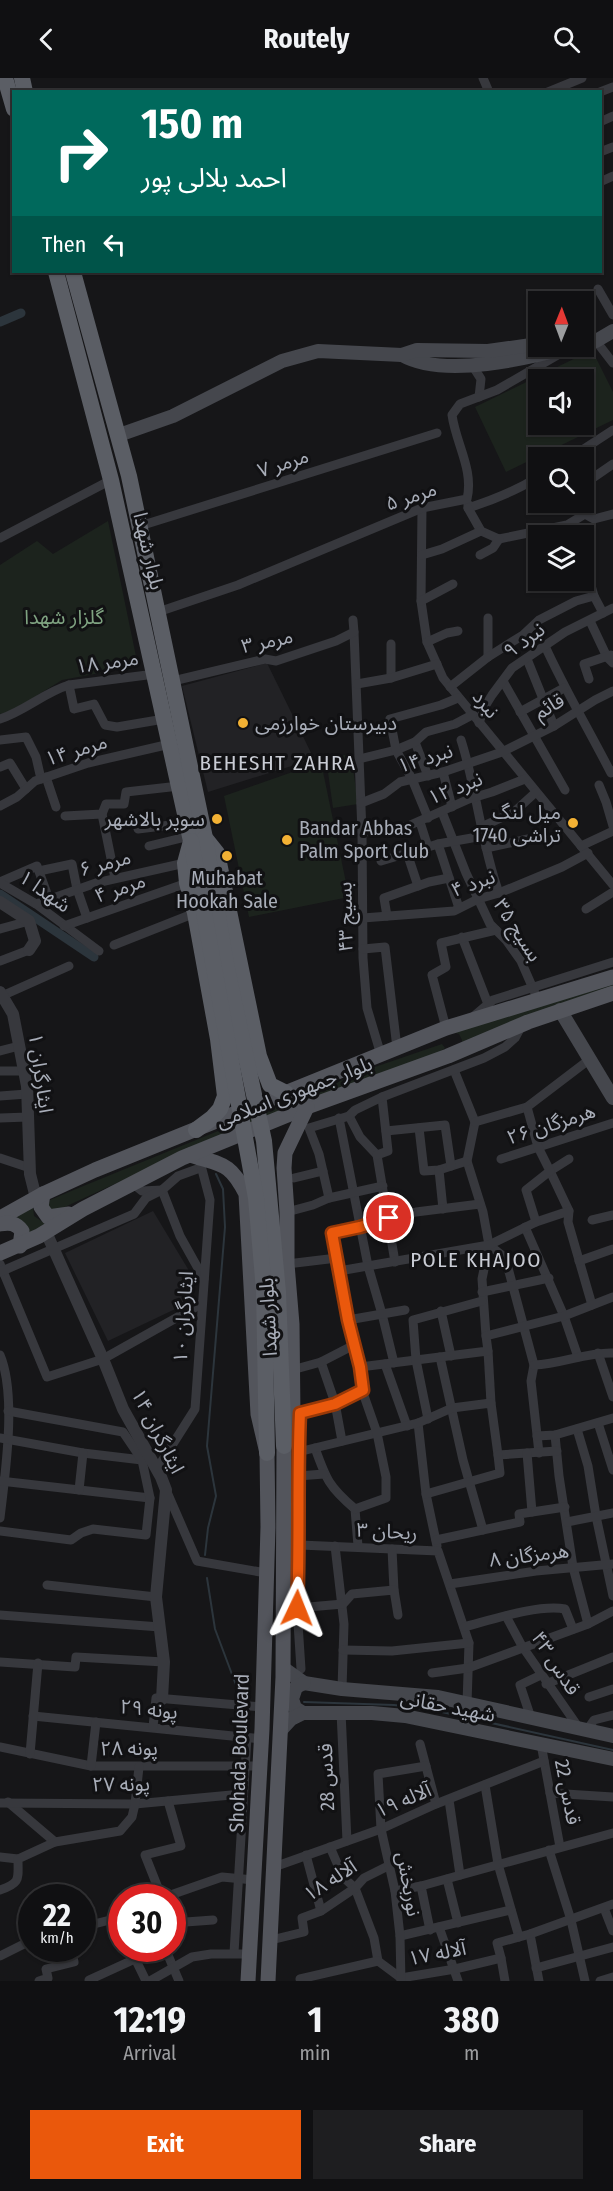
<!DOCTYPE html>
<meta charset="utf-8">
<style>
:root{--surface:#101012;--page:#1e1e20;--text:#f1f3f6;--muted:#9c9d9f;--line:#303032;--accent:#ea580c}
body{margin:0;font-family:"Fira Sans Condensed","Noto Sans Arabic",sans-serif;background:var(--page);color:var(--text);height:100vh;display:flex;flex-direction:column;font-size:22px;white-space:nowrap}
*{box-sizing:border-box;margin:0}
p{font-size:20px;color:var(--muted)}
.icon{flex:none;width:33px;height:33px;fill:none;stroke:currentColor;stroke-width:2;stroke-linecap:round;stroke-linejoin:round}
.map{position:relative;height:1903px;overflow:hidden}
.panel{display:flex;flex-direction:column;background:var(--surface);flex:1}
.panel>*{flex:none}
.banner{position:absolute;left:12px;top:12px;width:590px;height:183px;border-radius:0px;box-shadow:0 2px 4px #0004,0 0 0 2px var(--line);background:#00695c;color:#fff;overflow:hidden}
.needle{width:39px;rotate:1deg}
.fabs{position:absolute;left:528px;top:213px;display:grid;gap:12px}
.fabs a{display:grid;place-items:center;width:66px;height:66px;border-radius:0px;background:var(--surface);box-shadow:0 2px 4px #0004,0 0 0 2px var(--line);font-size:30px}
.speed{position:absolute;left:18px;top:1806px;display:flex;gap:12px;font-size:30px;font-weight:700;text-align:center}
.speed>*{display:grid;place-content:center;width:78px;height:78px;border-radius:50%;background:var(--surface);box-shadow:0 2px 4px #0004,0 0 0 2px var(--line);line-height:1}
.speed small{font-size:15px;font-weight:400}
.speed .limit{border:9px solid #d22;background:#fff;color:#111}
.pin{position:absolute;display:grid;place-items:center;width:51px;height:51px;color:#fff;margin:-26px;border:3px solid #fff;border-radius:50%;box-shadow:0 2px 6px #0007}
.me{position:absolute;width:66px;margin:-33px;rotate:2deg;stroke-linejoin:round;filter:drop-shadow(0 0 4px #0008)}
.turn{display:flex;align-items:center;gap:21px;height:126px;padding:0 30px;font-size:27px}
.turn .icon{width:78px;height:78px;stroke-width:2.5}
.turn b{display:block;font-size:42px;line-height:51px}
.then{display:flex;align-items:center;height:57px;padding:0 30px;background:#0003;gap:12px;font-size:22px}
.eta{display:flex;justify-content:space-evenly;align-items:center;height:102px;text-align:center}
.eta b{font-size:36px;font-weight:700;line-height:42px}
.action{display:flex;gap:12px;margin-top:auto;padding:12px 30px}
.action a{flex:1;height:69px;border-radius:0px;background:var(--accent);color:#fff;font-size:24px;font-weight:700;line-height:69px;text-align:center}
.action a+a{background:var(--page);color:var(--text)}
header{display:flex;justify-content:space-between;align-items:center;height:78px;padding:0 30px;background:var(--surface);font-size:27px;font-weight:700}
.map>svg:first-child{display:block}
.built{fill:#222225}
.green{fill:#1c231d;fill-rule:evenodd}
.lines{fill:none;stroke-linecap:round;stroke-linejoin:round}
.stream{stroke:#2c353c;stroke-width:2}
.canal{stroke:#2c353c;stroke-width:9}
.minor{stroke:#37383d;stroke-width:9}
.tertiary{stroke:#37383d;stroke-width:12}
.secondary{stroke:#45474d;stroke-width:14}
.primary{stroke:#53555c;stroke-width:15}
.trunk{stroke:#5b5e65;stroke-width:16}
.trunk-bridge{stroke:#5b5e65;stroke-width:16}
.route-casing{stroke:#983908;stroke-width:15}
.route{stroke:#ea580c;stroke-width:10}
.poi-dot{fill:#f2b134;stroke:#111113;stroke-width:2}
.labels{text-anchor:middle;stroke-width:6;stroke-linejoin:round;paint-order:stroke}
.street-label{font-size:20px;fill:#a8adb8;stroke:#111113}
.park-label{font-size:20px;fill:#7fa381;stroke:#111113}
.poi-label{font-size:20px;fill:#a8adb8;stroke:#111113;text-anchor:start}
.neighbourhood-label{font-size:21px;letter-spacing:1.5px;fill:#c9ccd4;stroke:#111113}
</style>
<header><svg class="icon" aria-label="back" viewBox="0 0 24 24"><path d="M15 5l-7 7 7 7"/></svg>Routely<svg class="icon" aria-label="search" viewBox="0 0 24 24"><circle cx="10" cy="10" r="6"/><path d="M15 15l6 6"/></svg></header>
<div class="map">
<svg width="613" height="1903" viewBox="0 0 613 1903">
<rect width="100%" height="100%" fill="#161618"/>
<g class="built">
<polygon points="267,585 314,681 208,714 182,608"/>
<polygon points="153,1133 194,1201 190,1224 108,1263 65,1175"/>
</g>
<g class="green">
<path d="M 592,272 L 613,314 L 613,342 L 506,394 L 475,329 ZM 538,302 L 584,302 L 584,346 L 538,346 Z"/>
<polygon points="108,443 138,588 62,602 12,633 0,636 0,487 37,463 53,476"/>
<polygon points="351,676 358,726 333,730 326,680"/>
<polygon points="321,684 349,819 249,839 224,718"/>
<polygon points="613,905 613,910 461,968 462,962 459,956 450,953"/>
<polygon points="442,966 445,970 438,975 229,1053 54,1134 48,1128 50,1122 76,1111 372,990"/>
<polygon points="33,1129 34,1138 47,1147 26,1158 7,1141"/>
</g>
<g class="lines">
<g class="stream">
<polyline points="205,1477 208,1450 216,1418 207,1368 225,1149 223,1111 216,1096"/>
<polyline points="207,1500 215,1551 242,1623"/>
<polyline points="304,1624 394,1627 433,1632 613,1672"/>
</g>
<g class="canal">
<polyline points="0,244 21,235"/>
<polyline points="0,816 94,879"/>
</g>
<g class="minor">
<polyline points="483,0 489,14"/>
<polyline points="548,14 582,0"/>
<polyline points="600,14 613,9"/>
<polyline points="600,44 613,38"/>
<polyline points="600,74 613,69"/>
<polyline points="600,104 613,98"/>
<polyline points="598,211 613,237"/>
<polyline points="596,263 613,285"/>
<polyline points="472,287 481,301 479,319"/>
<polyline points="570,380 613,352"/>
<polyline points="584,406 613,386"/>
<path d="M 468,426 L 468,430 C 493,422 516,413 538,399"/>
<polyline points="422,430 421,523 427,564 443,600 613,807"/>
<polyline points="468,430 481,453 499,461 567,447 585,436 594,441 613,436"/>
<polyline points="140,448 437,355"/>
<polyline points="0,460 111,402"/>
<polyline points="422,477 442,471 481,453"/>
<polyline points="480,477 493,470 499,461"/>
<polyline points="584,483 594,518 603,535"/>
<polyline points="421,523 453,506"/>
<path d="M 158,534 L 238,507 L 422,430 L 467,421 C 474,392 456,366 452,337 L 460,326 L 497,312 L 561,275"/>
<polyline points="590,543 607,579 613,585"/>
<polyline points="354,554 362,754 363,880 367,930 381,977"/>
<polyline points="427,564 447,555 458,553"/>
<polyline points="391,566 391,600"/>
<path d="M 545,568 C 565,612 589,652 611,695 L 613,693"/>
<polyline points="488,579 488,540"/>
<polyline points="527,581 554,648"/>
<polyline points="589,601 584,586 611,577"/>
<polyline points="173,603 265,581 276,583 336,563 354,554 353,542"/>
<polyline points="503,603 565,712"/>
<polyline points="357,606 391,600 437,586"/>
<polyline points="69,607 74,631 94,626 105,647 117,649 164,641"/>
<polyline points="450,609 488,579 523,557 539,542 576,523 594,518"/>
<polyline points="520,634 564,610"/>
<path d="M 0,641 C 25,633 45,614 69,607 L 155,596"/>
<polyline points="479,645 484,630 492,617 512,590 565,554 613,530"/>
<polyline points="0,662 26,659 36,679 41,701"/>
<path d="M 461,662 C 477,712 481,765 499,815"/>
<polyline points="415,664 428,698"/>
<polyline points="359,681 396,672 415,664 426,654 455,646 472,637"/>
<polyline points="0,689 10,685 26,711"/>
<polyline points="443,694 452,729"/>
<polyline points="46,699 56,729"/>
<polyline points="599,707 606,724 613,748"/>
<polyline points="361,725 384,716 400,704 443,694 502,674 554,648 595,622 613,613"/>
<polyline points="0,728 17,719 35,703 88,685 170,666"/>
<polyline points="442,734 466,795 490,846 506,862 521,883 538,922"/>
<polyline points="102,736 115,800"/>
<polyline points="65,738 102,736 106,726 124,726 126,714 179,708"/>
<polyline points="428,740 412,701 396,672 390,641 441,627 458,620"/>
<polyline points="420,744 428,769"/>
<polyline points="481,749 514,734 536,714"/>
<polyline points="138,751 187,745"/>
<polyline points="362,754 382,753 408,748 469,721 492,714 525,701"/>
<polyline points="438,766 459,830"/>
<polyline points="149,768 190,758"/>
<polyline points="581,768 613,753"/>
<polyline points="486,770 528,761"/>
<polyline points="407,775 418,808"/>
<polyline points="381,783 438,766 483,758"/>
<polyline points="39,793 72,786 77,811 87,840"/>
<polyline points="0,804 37,788 49,821"/>
<polyline points="0,805 36,826 99,873"/>
<polyline points="36,826 96,805 185,785"/>
<polyline points="586,831 613,814"/>
<polyline points="387,838 384,820 429,804 449,800"/>
<polyline points="363,840 454,833 478,821 499,815 562,789 588,775"/>
<polyline points="64,848 187,805"/>
<polyline points="0,851 29,843"/>
<polyline points="462,859 488,926"/>
<polyline points="114,867 195,835"/>
<polyline points="363,871 385,869 397,970"/>
<polyline points="0,883 29,872"/>
<polyline points="4,917 69,888"/>
<polyline points="474,938 493,922 613,884"/>
<polyline points="446,950 432,897 446,889 441,865 496,852"/>
<polyline points="0,973 19,968"/>
<polyline points="454,992 475,1044 467,1083 483,1134 489,1167 482,1201 486,1258"/>
<polyline points="0,993 24,993"/>
<polyline points="0,1018 27,1016"/>
<polyline points="349,1038 360,1059 377,1077 395,1184"/>
<polyline points="0,1040 28,1039"/>
<polyline points="339,1040 368,1188 382,1236 394,1285"/>
<polyline points="475,1044 527,1029 590,981"/>
<polyline points="419,1050 424,1093 439,1092 467,1083"/>
<polyline points="386,1053 445,1047 451,1088"/>
<polyline points="377,1077 388,1073 382,1019"/>
<polyline points="0,1080 30,1090"/>
<polyline points="501,1081 613,1045"/>
<polyline points="439,1092 443,1131"/>
<polyline points="294,1100 323,1093"/>
<polyline points="132,1105 142,1113 162,1112 180,1158 204,1201"/>
<polyline points="329,1120 319,1076 309,1050 349,1038 355,1032 382,1019 484,980 505,969 515,960 522,947"/>
<polyline points="569,1133 550,1093 569,1081"/>
<polyline points="287,1134 313,1127 329,1120 383,1108"/>
<polyline points="592,1142 613,1137"/>
<polyline points="536,1144 569,1133 568,1144 592,1227"/>
<polyline points="525,1149 564,1238 578,1279"/>
<polyline points="489,1167 503,1178 508,1190 534,1287 531,1303 539,1375"/>
<polyline points="337,1180 332,1155 416,1134 480,1126"/>
<polyline points="579,1183 613,1171"/>
<polyline points="0,1186 47,1299 103,1281 201,1226"/>
<polyline points="287,1186 337,1180 339,1193 489,1167 536,1144 526,1112 550,1093 538,1069 527,1029"/>
<polyline points="339,1193 354,1267"/>
<polyline points="0,1194 134,1136 146,1120 162,1112 178,1098 200,1090"/>
<polyline points="482,1214 549,1200"/>
<polyline points="441,1233 451,1278"/>
<polyline points="348,1242 405,1232"/>
<polyline points="488,1273 491,1325"/>
<polyline points="598,1275 613,1319"/>
<path d="M 0,1277 C 17,1317 5,1397 0,1440"/>
<polyline points="440,1279 463,1382 483,1452"/>
<polyline points="321,1284 335,1325 342,1363"/>
<polyline points="385,1286 407,1348"/>
<path d="M 534,1287 C 562,1286 586,1274 613,1275"/>
<polyline points="292,1292 321,1284 354,1267 360,1289 488,1273 486,1258 564,1238 613,1219"/>
<polyline points="300,1335 298,1374 300,1467 297,1530 301,1591"/>
<polyline points="295,1336 335,1325 362,1312"/>
<polyline points="428,1341 416,1282 413,1242 482,1223"/>
<polyline points="418,1345 426,1416 437,1468"/>
<polyline points="598,1345 613,1392"/>
<polyline points="577,1351 588,1388 596,1438 613,1518"/>
<polyline points="555,1357 559,1398 573,1489 588,1546"/>
<polyline points="537,1358 555,1357 613,1340"/>
<polyline points="0,1360 83,1375 142,1382"/>
<path d="M 315,1370 C 326,1401 329,1409 355,1431 L 358,1468"/>
<polyline points="298,1374 418,1345 452,1330 491,1325 498,1377 557,1373"/>
<polyline points="527,1375 532,1434"/>
<polyline points="157,1391 195,1331 210,1122 199,1080"/>
<polyline points="298,1398 324,1396"/>
<polyline points="0,1403 150,1420"/>
<polyline points="79,1412 83,1375"/>
<polyline points="167,1414 197,1483 266,1495"/>
<polyline points="426,1416 500,1395 498,1377"/>
<polyline points="355,1431 386,1420 386,1399 377,1355 362,1312 360,1289"/>
<polyline points="567,1444 613,1435"/>
<polyline points="0,1453 71,1462 81,1455 93,1451 146,1457 150,1420 142,1382 123,1354 8,1333"/>
<polyline points="436,1462 520,1444 519,1436 565,1429"/>
<polyline points="300,1467 438,1473 469,1565 467,1626"/>
<polyline points="335,1468 344,1546 342,1611"/>
<polyline points="392,1471 394,1512"/>
<polyline points="450,1506 536,1493 613,1486"/>
<polyline points="47,1507 156,1519"/>
<polyline points="297,1530 343,1526 352,1516 394,1512 398,1537"/>
<polyline points="0,1537 160,1549"/>
<polyline points="506,1538 522,1568 579,1650"/>
<path d="M 464,1549 C 491,1542 539,1526 565,1531 L 573,1551"/>
<polyline points="343,1572 392,1573 469,1565"/>
<polyline points="0,1584 75,1589 76,1579 164,1584"/>
<polyline points="432,1595 468,1590 588,1546 613,1533"/>
<polyline points="546,1606 613,1579"/>
<polyline points="589,1619 613,1611"/>
<polyline points="341,1634 347,1763"/>
<polyline points="33,1638 262,1661"/>
<polyline points="531,1640 520,1607 541,1597"/>
<polyline points="153,1649 156,1620 263,1629"/>
<polyline points="587,1652 594,1642 613,1637"/>
<polyline points="420,1666 436,1726"/>
<polyline points="541,1666 560,1769"/>
<polyline points="0,1669 91,1688 260,1688"/>
<polyline points="30,1676 38,1585"/>
<polyline points="91,1688 96,1644"/>
<polyline points="485,1707 498,1786 519,1859"/>
<polyline points="550,1715 613,1719"/>
<polyline points="449,1722 460,1797"/>
<polyline points="8,1724 55,1764"/>
<polyline points="0,1725 135,1726 242,1716"/>
<polyline points="330,1769 343,1799 355,1810 374,1860 378,1883"/>
<polyline points="549,1772 571,1842 585,1903"/>
<polyline points="306,1777 321,1833"/>
<polyline points="0,1779 18,1781"/>
<polyline points="274,1789 381,1751 436,1726 544,1683"/>
<polyline points="447,1801 458,1845"/>
<polyline points="421,1808 430,1852"/>
<path d="M 0,1812 C 21,1805 18,1801 18,1781 L 55,1764 L 120,1753 L 132,1739 L 135,1726 L 139,1689"/>
<polyline points="395,1813 421,1808 613,1755"/>
<polyline points="162,1820 145,1777 181,1768 168,1723"/>
<polyline points="162,1820 222,1799 254,1802"/>
<polyline points="604,1830 613,1853"/>
<polyline points="172,1845 213,1842"/>
<polyline points="82,1849 122,1839"/>
<polyline points="439,1849 458,1903"/>
<polyline points="530,1856 539,1903"/>
<polyline points="400,1858 511,1832"/>
<polyline points="271,1862 304,1854 302,1840 321,1833 355,1810 364,1800 388,1788"/>
<polyline points="130,1870 146,1903"/>
<polyline points="165,1870 179,1903"/>
<polyline points="234,1875 247,1659"/>
<polyline points="0,1878 32,1862"/>
<polyline points="501,1880 505,1903"/>
<polyline points="536,1890 613,1869"/>
<polyline points="300,1901 378,1883 401,1900 455,1891 501,1880 497,1865 530,1856 613,1826"/>
<polyline points="89,1902 135,1881"/>
<polyline points="39,1903 48,1900 46,1891 74,1884 71,1870"/>
<polyline points="150,1903 192,1879 211,1876 250,1876"/>
<polyline points="401,1903 400,1858 395,1813 381,1751 378,1696 426,1688"/>
<polyline points="600,1903 613,1899"/>
</g>
<g class="tertiary">
<polyline points="0,824 29,843 35,863 29,872"/>
<polyline points="0,914 13,936 27,1008 30,1096 36,1120"/>
<polyline points="46,1154 103,1281 123,1331 161,1399 166,1412 156,1519 164,1584 162,1621"/>
</g>
<g class="secondary">
<polyline points="584,266 596,263 613,253"/>
<path d="M 402,277 C 444,301 529,280 574,268"/>
<polyline points="119,357 173,338 282,283 318,273 402,277 417,272 488,273 538,266"/>
<polyline points="560,932 613,1020"/>
<polyline points="283,1590 304,1605 342,1611 438,1619 613,1658"/>
<polyline points="303,1635 295,1630 292,1621 296,1609 304,1605"/>
<polyline points="280,1653 291,1641 303,1635 372,1635 405,1638 613,1681"/>
</g>
<g class="primary">
<path d="M 190,1077 C 222,1087 230,1084 246,1116 L 258,1336 L 267,1375 L 268,1449 L 262,1651 L 248,1903"/>
<polyline points="43,1116 41,1129 48,1139 69,1136"/>
<polyline points="0,1140 43,1116 95,1092 446,950 613,899"/>
<path d="M 0,1146 C 10,1144 16,1145 22,1153 L 20,1168"/>
<polyline points="0,1175 39,1158 83,1131 182,1080 307,1029 448,978 528,944 613,915"/>
<polyline points="268,1903 283,1599 284,1368 293,1337 292,1246 287,1186 287,1134 284,1090 285,1075 307,1029"/>
</g>
<g class="trunk">
<polyline points="5,0 14,31"/>
<polyline points="22,0 25,14"/>
<polyline points="56,194 111,402 191,763 185,785 187,805 195,835 218,961 225,1018 220,1031 212,1040 196,1052"/>
<polyline points="73,194 129,398 205,760 217,775 259,978 270,1007 286,1015"/>
</g>
<g class="trunk-bridge">
<polyline points="205,760 227,891 264,1063 278,1214 284,1368"/>
<polyline points="191,763 256,1120 264,1212 267,1375"/>
</g>
</g>
<g class="lines">
<defs>
<path id="route" d="M 297,1530 C 300,1465 297,1400 300,1335 L 335,1326 L 363,1312 L 360,1289 L 348,1242 L 332,1155 L 360,1149 L 389,1140"/>
</defs>
<use href="#route" class="route-casing"/>
<use href="#route" class="route"/>
</g>
<g class="poi-dot">
<circle cx="243" cy="645" r="6"/>
<circle cx="217" cy="741" r="6"/>
<circle cx="573" cy="745" r="6"/>
<circle cx="287" cy="762" r="6"/>
<circle cx="227" cy="778" r="6"/>
</g>
<g class="labels">
<g class="street-label">
<text transform="translate(283 385) rotate(-18)" y="7">مرمر ۷</text>
<text transform="translate(411 418) rotate(-18)" y="7">مرمر ۵</text>
<text transform="translate(149 473) rotate(77)" y="7">بلوار شهدا</text>
<text transform="translate(524 562) rotate(-36)" y="7">نبرد ۹</text>
<text transform="translate(267 563) rotate(-12)" y="7">مرمر ۳</text>
<text transform="translate(107 584) rotate(-8)" y="7">مرمر ۱۸</text>
<text transform="translate(486 626) rotate(51)" y="7">نبرد</text>
<text transform="translate(549 628) rotate(-30)" y="7">قائم</text>
<text transform="translate(76 672) rotate(-17)" y="7">مرمر ۱۴</text>
<text transform="translate(425 680) rotate(-17)" y="7">نبرد ۱۴</text>
<text transform="translate(455 710) rotate(-22)" y="7">نبرد ۱۲</text>
<text transform="translate(105 785) rotate(-15)" y="7">مرمر ۶</text>
<text transform="translate(473 805) rotate(-20)" y="7">نبرد ۴</text>
<text transform="translate(120 810) rotate(-19)" y="7">مرمر ۴</text>
<text transform="translate(45 813) rotate(35)" y="7">شهدا ۱</text>
<text transform="translate(345 839) rotate(-91)" y="7">بسیج ۴۳</text>
<text transform="translate(518 852) rotate(57)" y="7">بسیج ۳۵</text>
<text transform="translate(41 995) rotate(82)" y="7">ایثارگران ۱</text>
<text transform="translate(294 1014) rotate(-21)" y="7">بلوار جمهوری اسلامی</text>
<text transform="translate(551 1046) rotate(-18)" y="7">هرمزگان ۲۶</text>
<text transform="translate(183 1239) rotate(-86)" y="7">ایثارگران ۱۰</text>
<text transform="translate(268 1239) rotate(-93)" y="7">بلوار شهدا</text>
<text transform="translate(158 1353) rotate(63)" y="7">ایثارگران ۱۴</text>
<text transform="translate(387 1453) rotate(3)" y="7">ریحان ۳</text>
<text transform="translate(529 1477) rotate(-7)" y="7">هرمزگان ۸</text>
<text transform="translate(556 1585) rotate(57)" y="7">قدس ۴۳</text>
<text transform="translate(448 1628) rotate(11)" y="7">شهید حقانی</text>
<text transform="translate(149 1631) rotate(6)" y="7">پونه ۲۹</text>
<text x="129" y="1677">پونه ۲۸</text>
<text transform="translate(239 1675) rotate(-88)" y="7">Shohada Boulevard</text>
<text transform="translate(326 1699) rotate(-92)" y="7">قدس 28</text>
<text transform="translate(121 1706) rotate(-1)" y="7">پونه ۲۷</text>
<text transform="translate(568 1714) rotate(79)" y="7">قدس 22</text>
<text transform="translate(403 1722) rotate(-23)" y="7">آلاله ۱۹</text>
<text transform="translate(330 1802) rotate(-33)" y="7">آلاله ۱۸</text>
<text transform="translate(409 1806) rotate(80)" y="7">نوربخش</text>
<text transform="translate(437 1875) rotate(-11)" y="7">آلاله ۱۷</text>
</g>
<g class="park-label">
<text x="64" y="546">گلزار شهدا</text>
</g>
<g class="poi-label">
<text x="255" y="652">دبیرستان خوارزمی</text>
<text x="561" y="741" text-anchor="end">میل لنگ<tspan x="561" dy="23">تراشی 1740</tspan></text>
<text x="205" y="748" text-anchor="end">سوپر بالاشهر</text>
<text x="299" y="757">Bandar Abbas<tspan x="299" dy="23">Palm Sport Club</tspan></text>
<text x="227" y="807" text-anchor="middle">Muhabat<tspan x="227" dy="23">Hookah Sale</tspan></text>
</g>
<g class="neighbourhood-label">
<text x="278" y="692">BEHESHT ZAHRA</text>
<text x="476" y="1189">POLE KHAJOO</text>
</g>
</g>
</svg>
<div class="fabs">
<a><svg class="needle" viewBox="-14 -14 28 28"><path d="M0-13l5 13h-10z" fill="#e53935"/><path d="M0 13l5-13h-10z" fill="#9c9d9f"/></svg></a>
<a><svg class="icon" aria-label="sound" viewBox="0 0 24 24"><path d="M4 9h4l5-4v14l-5-4H4zM17 9q2 3 0 6"/></svg></a>
<a><svg class="icon" aria-label="search" viewBox="0 0 24 24"><circle cx="10" cy="10" r="6"/><path d="M15 15l6 6"/></svg></a>
<a><svg class="icon" aria-label="layers" viewBox="0 0 24 24"><path d="M12 4l9 5-9 5-9-5zM3 14l9 5 9-5"/></svg></a>
</div>
<div class="speed"><div>22<small>km/h</small></div><div class="limit">30</div></div>
<div class="pin" style="left:389px;top:1140px;background:#d93025"><svg class="icon" aria-label="arrive" viewBox="0 0 24 24"><path d="M6 21V4h12l-3 4 3 4H6"/></svg></div>
<svg class="me" style="left:297px;top:1530px" viewBox="-20 -20 40 40"><path d="M0-17L14 15 0 8-14 15z" fill="#ea580c" stroke="#fff" stroke-width="4"/></svg>
<div class="banner">
<div class="turn"><svg class="icon" aria-label="right" viewBox="0 0 24 24"><path d="M7 20v-9h11M14 6l5 5-5 5"/></svg><div><b>150 m</b>احمد بلالی پور</div></div>
<div class="then">Then<svg class="icon" aria-label="left" viewBox="0 0 24 24"><path d="M17 20v-9H6M10 6l-5 5 5 5"/></svg></div>
</div>
</div>
<section class="panel">
<div class="eta">
<div><b>12:19</b><p>Arrival</p></div>
<div><b>1</b><p>min</p></div>
<div><b>380</b><p>m</p></div>
</div>
<div class="action"><a>Exit</a><a>Share</a></div>
</section>
